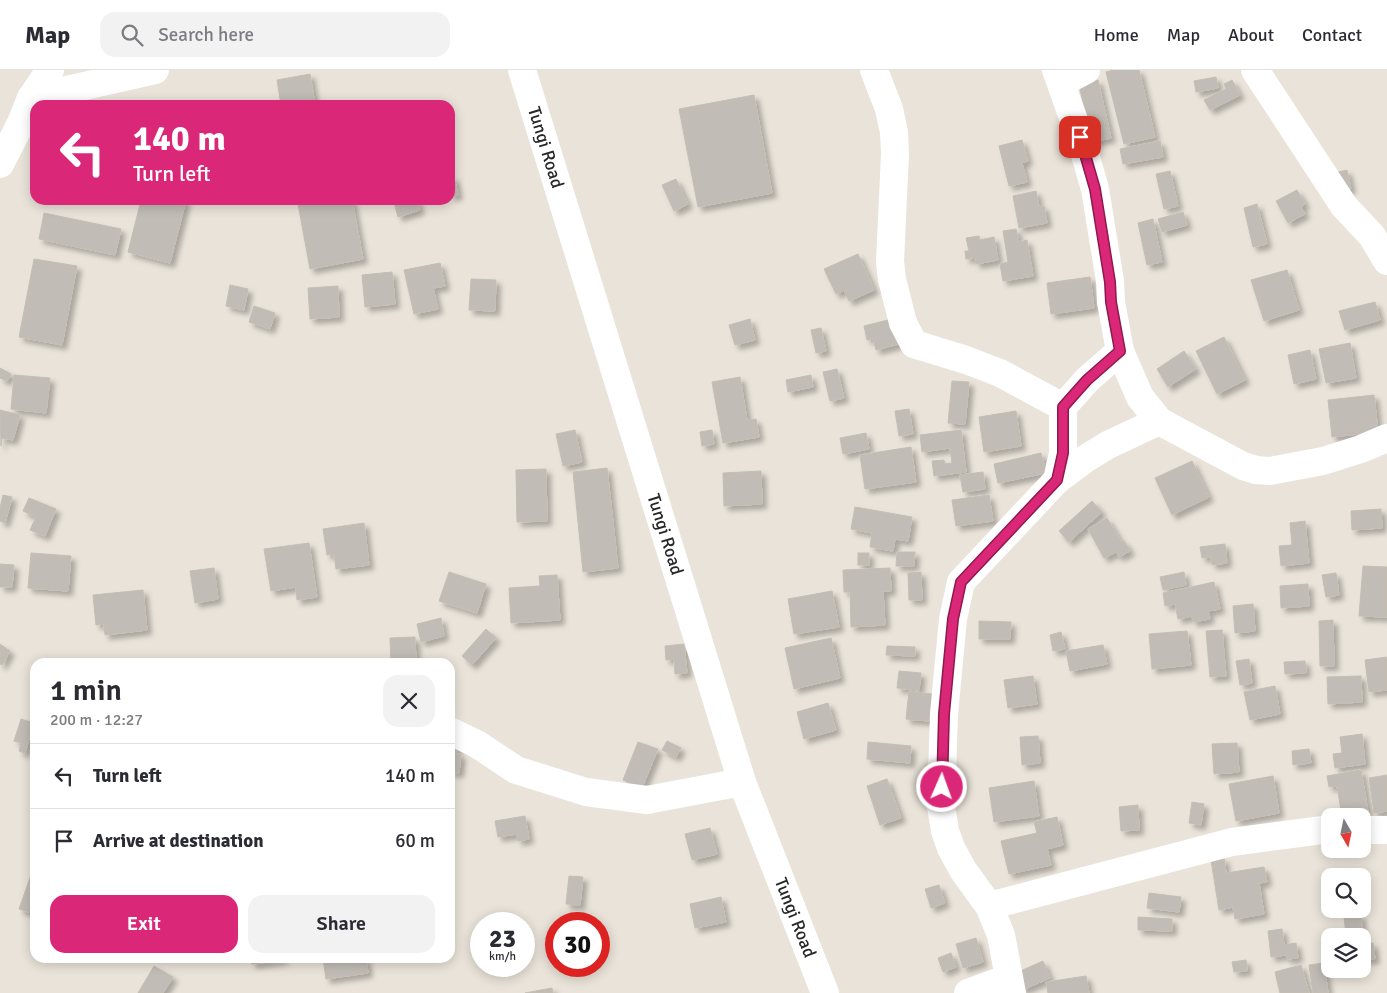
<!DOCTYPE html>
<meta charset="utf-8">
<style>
:root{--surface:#fff;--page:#f2f2f3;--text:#2b2b33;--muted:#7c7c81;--line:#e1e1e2;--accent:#db2777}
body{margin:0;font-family:Signika,sans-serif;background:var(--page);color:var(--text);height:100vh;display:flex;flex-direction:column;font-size:19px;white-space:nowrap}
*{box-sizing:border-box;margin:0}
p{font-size:16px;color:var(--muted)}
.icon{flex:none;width:28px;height:28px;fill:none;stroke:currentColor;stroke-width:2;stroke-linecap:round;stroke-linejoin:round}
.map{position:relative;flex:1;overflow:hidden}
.panel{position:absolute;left:30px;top:588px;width:425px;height:305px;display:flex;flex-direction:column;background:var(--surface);border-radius:15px;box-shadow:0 2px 12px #0003}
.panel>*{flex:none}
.top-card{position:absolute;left:30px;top:30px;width:425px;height:105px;border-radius:15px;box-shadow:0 2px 12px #0003;background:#db2777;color:#fff;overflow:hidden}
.needle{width:32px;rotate:171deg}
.tools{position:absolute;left:1321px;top:738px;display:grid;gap:10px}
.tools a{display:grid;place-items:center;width:50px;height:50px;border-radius:10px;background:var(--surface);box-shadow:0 2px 12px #0003;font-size:25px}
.speed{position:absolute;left:470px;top:842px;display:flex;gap:10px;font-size:25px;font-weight:700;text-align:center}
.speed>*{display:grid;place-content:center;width:65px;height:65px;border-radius:50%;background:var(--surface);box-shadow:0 2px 12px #0003;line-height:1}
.speed small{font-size:12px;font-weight:400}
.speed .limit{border:8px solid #d22;background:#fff;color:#111}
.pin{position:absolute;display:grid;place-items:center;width:42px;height:42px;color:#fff;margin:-21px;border-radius:10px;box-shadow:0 2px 8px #0006}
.me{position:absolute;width:55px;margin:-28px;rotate:2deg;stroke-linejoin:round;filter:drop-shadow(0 0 4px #0008)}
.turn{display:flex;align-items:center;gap:18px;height:105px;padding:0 20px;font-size:22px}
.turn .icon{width:65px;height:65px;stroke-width:2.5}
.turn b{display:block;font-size:35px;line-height:42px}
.round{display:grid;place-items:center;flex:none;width:52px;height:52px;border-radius:15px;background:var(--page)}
.headline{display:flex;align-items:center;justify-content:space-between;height:85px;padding:0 20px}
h1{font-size:30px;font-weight:600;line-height:38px}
.primary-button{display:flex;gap:10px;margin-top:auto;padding:10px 20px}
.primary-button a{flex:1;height:58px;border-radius:15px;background:var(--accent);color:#fff;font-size:20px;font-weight:600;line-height:58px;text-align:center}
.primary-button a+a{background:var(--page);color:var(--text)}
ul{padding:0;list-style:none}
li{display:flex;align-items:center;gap:15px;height:65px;padding:0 20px;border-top:1px solid var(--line)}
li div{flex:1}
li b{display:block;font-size:19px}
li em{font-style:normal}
header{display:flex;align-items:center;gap:30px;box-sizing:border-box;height:70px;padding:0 25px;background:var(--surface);border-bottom:1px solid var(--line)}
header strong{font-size:24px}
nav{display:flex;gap:28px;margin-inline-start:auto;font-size:18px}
.search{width:350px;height:45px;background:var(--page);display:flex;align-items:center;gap:12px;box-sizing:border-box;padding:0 18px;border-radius:15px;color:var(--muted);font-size:19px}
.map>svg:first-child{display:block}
.building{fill:#c1bcb6;stroke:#c4beb3;filter:url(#shadow)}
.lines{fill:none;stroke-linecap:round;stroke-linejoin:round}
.minor{stroke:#fff;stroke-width:28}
.secondary{stroke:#fff;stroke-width:28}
.route-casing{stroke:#8e194d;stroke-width:12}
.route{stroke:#db2777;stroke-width:9}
.labels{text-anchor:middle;stroke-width:4;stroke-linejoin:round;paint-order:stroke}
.street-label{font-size:18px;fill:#272727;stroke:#fff}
</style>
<header>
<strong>Map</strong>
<div class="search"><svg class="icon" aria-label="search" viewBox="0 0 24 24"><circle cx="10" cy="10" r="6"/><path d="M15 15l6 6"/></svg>Search here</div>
<nav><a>Home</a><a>Map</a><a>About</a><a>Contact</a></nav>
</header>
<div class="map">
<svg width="1387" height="923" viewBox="0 0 1387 923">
<defs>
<filter id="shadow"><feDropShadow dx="4.5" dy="4.5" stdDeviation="2.5" flood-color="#0004"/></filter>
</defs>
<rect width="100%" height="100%" fill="#e9e3d9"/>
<g class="building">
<polygon points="1113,0 1139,0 1155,67 1124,74 1106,2"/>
<polygon points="310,4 315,35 281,35 277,10"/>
<polygon points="1216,7 1218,18 1196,22 1194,11"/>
<polygon points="1098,10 1111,68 1092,72 1079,15"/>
<polygon points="1232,10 1240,25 1210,40 1204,30 1226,19 1224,14"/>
<polygon points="754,25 772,123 698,137 679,39"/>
<polygon points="1022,70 1028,91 1022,93 1027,112 1009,116 999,76"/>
<polygon points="1160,71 1163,87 1123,94 1120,79"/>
<polygon points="1347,100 1351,119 1335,123 1330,104"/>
<polygon points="1170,101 1178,136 1164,139 1156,104"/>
<polygon points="450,107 454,107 458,125 450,126"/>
<polygon points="676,109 688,134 674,141 662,115"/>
<polygon points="1297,120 1305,134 1301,137 1305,144 1288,153 1276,131"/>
<polygon points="1036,121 1039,137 1044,136 1047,153 1019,158 1013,126"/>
<polygon points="141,130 186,130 170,193 128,182"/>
<polygon points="319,130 352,130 363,189 310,199 298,134"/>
<polygon points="402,130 417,130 420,140 398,147 394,132"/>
<polygon points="1257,134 1267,174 1253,177 1244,138"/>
<polygon points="1183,142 1187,155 1162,162 1158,149"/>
<polygon points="44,143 121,159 115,185 39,169"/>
<polygon points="1153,149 1162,192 1147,195 1138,153"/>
<polygon points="1016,159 1019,172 1027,170 1033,206 1003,211 1000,194 1008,192 1003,161"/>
<polygon points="979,166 980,170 994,167 998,190 976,194 975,187 966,189 965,181 969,181 966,168"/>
<polygon points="858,184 874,220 849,231 844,220 836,224 824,199"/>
<polygon points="34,189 77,196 62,275 19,267"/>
<polygon points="440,193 445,216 433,218 438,239 414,244 404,200"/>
<polygon points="1287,200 1299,240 1264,251 1251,210"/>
<polygon points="392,202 395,234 365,237 362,205"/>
<polygon points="1090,207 1094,238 1051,244 1047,213"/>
<polygon points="471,209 496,210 495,241 469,240"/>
<polygon points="230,215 248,219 244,240 226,236"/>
<polygon points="338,216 339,247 310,249 308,218"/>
<polygon points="1375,232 1380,250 1345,260 1339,241"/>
<polygon points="254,236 275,243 270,259 249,252"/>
<polygon points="750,249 755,270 735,275 729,255"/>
<polygon points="892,249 899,274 876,280 873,268 867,270 864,256"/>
<polygon points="821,258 826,281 816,283 811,260"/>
<polygon points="1224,267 1245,310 1217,324 1196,281"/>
<polygon points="1350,273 1356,308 1326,313 1319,279"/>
<polygon points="1310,280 1316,309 1294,314 1288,285"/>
<polygon points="1184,281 1196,299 1168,317 1157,299"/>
<polygon points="0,298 11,304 7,311 0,308"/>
<polygon points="837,299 844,328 830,331 823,302"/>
<polygon points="14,305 50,308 46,343 11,339"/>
<polygon points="811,305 813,317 788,322 786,310"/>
<polygon points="740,307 747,350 756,349 759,367 723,373 712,312"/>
<polygon points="952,311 969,312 965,354 948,353"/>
<polygon points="1374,325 1378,362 1332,367 1328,330"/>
<polygon points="909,339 913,364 899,366 895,341"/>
<polygon points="0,340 20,345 13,370 2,368 1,376"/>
<polygon points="1016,341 1021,376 984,382 979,347"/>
<polygon points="575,360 582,392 563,396 556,364"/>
<polygon points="712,360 714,374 702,376 700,362"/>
<polygon points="961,360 966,402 934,406 932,391 944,390 945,394 952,393 950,378 922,382 920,365"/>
<polygon points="866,363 869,379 843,384 840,368"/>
<polygon points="911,377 916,412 865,419 860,385"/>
<polygon points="1041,383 1046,403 998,413 994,394"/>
<polygon points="1192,391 1209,427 1172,445 1155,408"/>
<polygon points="607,398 618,498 583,502 573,402"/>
<polygon points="546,399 547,451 517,452 516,400"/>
<polygon points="761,401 762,434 724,436 723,403"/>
<polygon points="983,402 985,419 963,422 960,405"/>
<polygon points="3,425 12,427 5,453 0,451 0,438"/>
<polygon points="989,425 993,451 956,456 952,430"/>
<polygon points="29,428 56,439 45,466 30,460 36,447 23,441"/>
<polygon points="1092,431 1102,442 1069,472 1059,461"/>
<polygon points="855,437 912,447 908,471 895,469 893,481 870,477 872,463 851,459"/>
<polygon points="1381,439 1382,458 1352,460 1351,441"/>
<polygon points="1107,448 1122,473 1124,471 1130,481 1119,487 1116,482 1104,488 1088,459"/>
<polygon points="1305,451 1309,493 1281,496 1279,476 1292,475 1290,453"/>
<polygon points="364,453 369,495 336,499 334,484 327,485 323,459"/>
<polygon points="309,473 317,527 297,530 296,517 271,521 264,479"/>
<polygon points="1225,474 1227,493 1212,495 1211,487 1202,488 1200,477"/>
<polygon points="897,482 915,482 914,496 896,496"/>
<polygon points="31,483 71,486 68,521 28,518"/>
<rect x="858" y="483" width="11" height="12"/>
<polygon points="0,494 14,495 12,517 0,517"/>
<polygon points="1363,496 1387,497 1387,547 1359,546"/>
<polygon points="214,498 218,529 195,533 190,501"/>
<polygon points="890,498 891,521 883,521 885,555 851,557 850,522 844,522 843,500"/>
<polygon points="449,502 486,514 477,543 439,531"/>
<polygon points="921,502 922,530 909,530 908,503"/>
<polygon points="1184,502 1186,515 1163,520 1160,507"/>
<polygon points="1336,503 1339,525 1326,527 1322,505"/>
<polygon points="557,505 560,550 511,553 509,518 540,516 539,506"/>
<polygon points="1214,512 1220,539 1208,541 1210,549 1193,552 1192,546 1178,549 1175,534 1165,536 1163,523"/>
<polygon points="1308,514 1309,536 1281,538 1280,516"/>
<polygon points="143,520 147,560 105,565 104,554 96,555 93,525"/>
<polygon points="832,521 839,557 794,564 788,529"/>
<polygon points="1253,534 1255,561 1235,563 1233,536"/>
<polygon points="441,548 444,566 421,572 417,554"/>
<polygon points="1333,550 1334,596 1320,596 1319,551"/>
<polygon points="979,551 1011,552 1010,569 979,569"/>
<polygon points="486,559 496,568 472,595 462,586"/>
<polygon points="1222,560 1226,606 1210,607 1206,561"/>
<polygon points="1187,561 1191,595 1152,599 1149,564"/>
<polygon points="1061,562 1065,579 1053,581 1050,565"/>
<polygon points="415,567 416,592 424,592 391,592 390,568"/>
<polygon points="831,568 840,608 794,619 785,578"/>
<polygon points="0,574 10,581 2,595 0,594"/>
<polygon points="684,574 687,603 675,604 674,589 666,590 665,576"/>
<polygon points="1103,575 1107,594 1070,601 1066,581"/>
<polygon points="887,576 915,577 915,586 886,585"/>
<polygon points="1387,587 1387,620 1369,622 1365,590"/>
<polygon points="1249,589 1252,613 1240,615 1236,591"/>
<polygon points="1305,591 1306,603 1285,604 1284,592"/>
<polygon points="899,601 921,603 919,620 897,618"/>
<polygon points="1033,606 1037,634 1008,638 1004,610"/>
<polygon points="1361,606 1362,632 1328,634 1327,607"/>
<polygon points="1275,616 1280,644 1250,650 1244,622"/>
<polygon points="909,621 932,624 929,651 906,649"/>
<polygon points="828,633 836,660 804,669 797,642"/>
<polygon points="21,649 34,653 25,683 19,681 21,673 14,671"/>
<polygon points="1362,664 1365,694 1335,698 1333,684 1342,683 1340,667"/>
<polygon points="1038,666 1040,693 1022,695 1020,667"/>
<polygon points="667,671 681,678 676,687 662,680"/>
<polygon points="638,672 658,679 642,718 623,710"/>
<polygon points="868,672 911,676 910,693 867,689"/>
<polygon points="1237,673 1239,702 1214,704 1212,674"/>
<polygon points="450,675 457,675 456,684 461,684 459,703 450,702"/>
<polygon points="1309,679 1311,693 1293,695 1292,681"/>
<polygon points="1361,700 1368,742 1342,746 1337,716 1329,717 1327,706"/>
<polygon points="1387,705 1387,741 1374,743 1369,708"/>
<polygon points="1273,706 1279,743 1236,751 1229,714"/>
<polygon points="887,709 901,748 880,755 867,716"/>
<polygon points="1034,711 1039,746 994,752 989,718"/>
<polygon points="1192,732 1204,734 1201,755 1189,753"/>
<polygon points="1138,735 1139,760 1121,761 1119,737"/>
<polygon points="525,746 529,769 518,771 517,764 498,767 495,751"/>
<polygon points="1057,747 1063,775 1047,779 1051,795 1009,804 1001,771 1037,763 1034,752"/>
<polygon points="710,758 717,784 692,790 685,764"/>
<polygon points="1224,788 1226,803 1264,797 1267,812 1259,813 1264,844 1235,849 1233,837 1219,840 1211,790"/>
<polygon points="31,805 35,806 35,844 19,839"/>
<polygon points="569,806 583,807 580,835 566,834"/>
<polygon points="939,815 945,833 931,838 925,819"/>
<polygon points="1149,823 1181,827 1179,842 1147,838"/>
<polygon points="721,827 726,852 695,858 690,834"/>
<polygon points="1361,845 1363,873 1362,873 1362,866 1346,866 1344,846"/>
<polygon points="1138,847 1172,849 1172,861 1138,860"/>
<polygon points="1282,859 1284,875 1296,873 1298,888 1287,889 1286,885 1271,887 1268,861"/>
<polygon points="976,868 983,892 963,898 956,874"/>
<polygon points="1373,873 1375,889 1362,890 1362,874"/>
<polygon points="951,883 956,897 943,902 938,888"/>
<polygon points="251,888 283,888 284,890 252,894"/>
<polygon points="323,888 366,888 368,903 326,909"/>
<polygon points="1246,890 1247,901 1234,902 1232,892"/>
<polygon points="1043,891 1050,908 1022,920 1016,903"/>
<polygon points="1324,893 1328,923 1313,923 1309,895"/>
<polygon points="1301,895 1309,923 1280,923 1275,902"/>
<polygon points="154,896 173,907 163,923 138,923"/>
<polygon points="1086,906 1089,923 1048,923 1046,912"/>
<polygon points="552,918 553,923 525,923"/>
</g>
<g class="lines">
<g class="minor">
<polyline points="874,0 889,39 894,62 895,84 890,192 892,209 903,253 914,274 966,290 1000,303 1063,337"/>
<polyline points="1056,0 1080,67 1095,119 1110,211 1111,232 1120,281 1140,327 1159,351 1243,396 1256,400 1270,401 1323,391 1361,379 1387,368"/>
<polyline points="1255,0 1344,136 1372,166 1387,191"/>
<polyline points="1061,13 1086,0"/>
<polyline points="31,28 155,0"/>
<polyline points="1057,410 1085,389 1108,375 1159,351"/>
<polyline points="450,661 477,674 516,700 586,722 647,730 742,712"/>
<polyline points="1362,760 1387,760"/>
<polyline points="989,836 1232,772 1330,759"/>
<polyline points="968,923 1009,908"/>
<polyline points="1012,923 1001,865 989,836 963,800 951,778 945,761 941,736 944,644 953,549 961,512 1057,410 1063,383 1063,337 1087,310 1120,281"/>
</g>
<g class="secondary">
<path id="s1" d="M 522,0 L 742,712 L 825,923"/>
<polyline points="0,94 21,53 31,28 50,0"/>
</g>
</g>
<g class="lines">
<defs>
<polyline id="route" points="942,717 944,644 953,549 961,512 1057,410 1063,383 1063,337 1087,310 1120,281 1111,232 1110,212 1095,119 1080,67"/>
</defs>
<use href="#route" class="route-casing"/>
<use href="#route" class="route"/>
</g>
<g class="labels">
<g class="street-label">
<text dy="6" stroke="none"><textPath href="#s1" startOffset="81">Tungi Road</textPath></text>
<text dy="6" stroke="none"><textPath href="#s1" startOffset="486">Tungi Road</textPath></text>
<text dy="6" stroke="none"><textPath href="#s1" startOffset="891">Tungi Road</textPath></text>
</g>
</g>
</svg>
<div class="tools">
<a><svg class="needle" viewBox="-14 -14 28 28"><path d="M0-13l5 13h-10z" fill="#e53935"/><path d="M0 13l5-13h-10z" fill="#7c7c81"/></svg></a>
<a><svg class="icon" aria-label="search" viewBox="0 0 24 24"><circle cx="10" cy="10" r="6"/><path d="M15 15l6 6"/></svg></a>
<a><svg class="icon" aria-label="layers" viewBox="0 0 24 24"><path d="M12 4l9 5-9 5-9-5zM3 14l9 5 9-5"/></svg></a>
</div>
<div class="speed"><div>23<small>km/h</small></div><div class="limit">30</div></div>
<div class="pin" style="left:1080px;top:67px;background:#d93025"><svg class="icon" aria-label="arrive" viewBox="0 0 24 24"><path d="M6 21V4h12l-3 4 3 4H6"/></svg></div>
<svg class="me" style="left:942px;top:717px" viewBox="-20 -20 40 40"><circle r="17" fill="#db2777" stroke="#fff" stroke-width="3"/><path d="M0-11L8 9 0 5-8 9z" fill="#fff"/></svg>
<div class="top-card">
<div class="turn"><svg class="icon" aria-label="left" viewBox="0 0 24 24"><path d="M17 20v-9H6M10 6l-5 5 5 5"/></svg><div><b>140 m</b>Turn left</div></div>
</div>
<section class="panel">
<div class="headline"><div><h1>1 min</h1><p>200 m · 12:27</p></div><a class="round"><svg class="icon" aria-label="close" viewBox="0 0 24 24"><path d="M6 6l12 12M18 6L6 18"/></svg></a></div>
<ul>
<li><svg class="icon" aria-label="left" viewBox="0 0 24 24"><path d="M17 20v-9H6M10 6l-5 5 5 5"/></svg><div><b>Turn left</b></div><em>140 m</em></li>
<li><svg class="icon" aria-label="arrive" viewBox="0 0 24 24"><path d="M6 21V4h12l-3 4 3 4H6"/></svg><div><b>Arrive at destination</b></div><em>60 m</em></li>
</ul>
<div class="primary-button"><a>Exit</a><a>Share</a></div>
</section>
</div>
